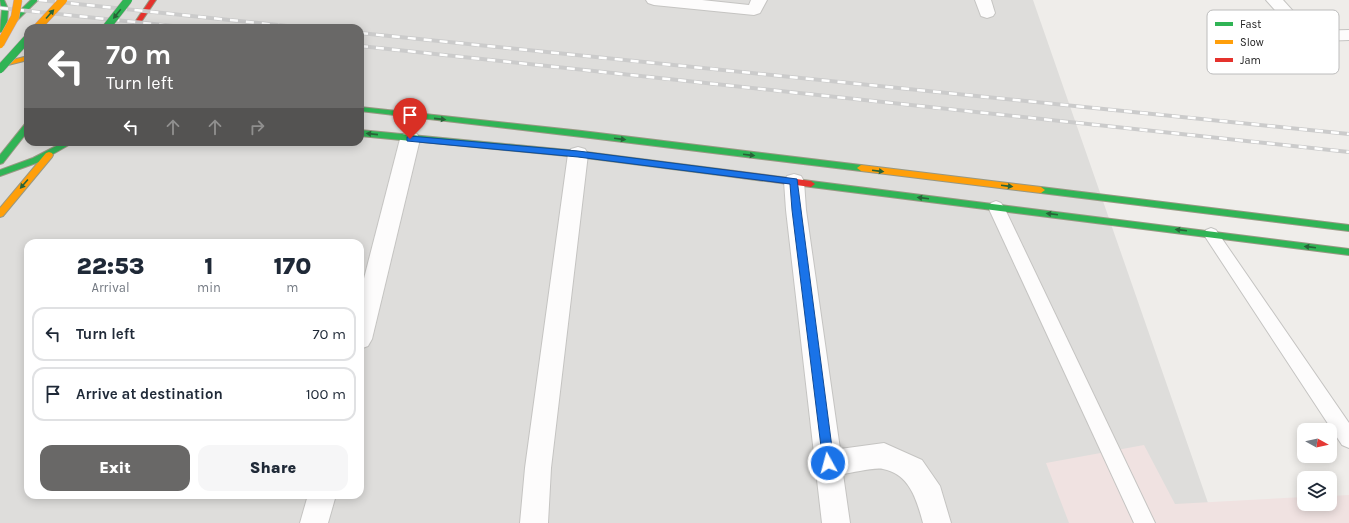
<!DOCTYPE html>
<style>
:root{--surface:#fff;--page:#f6f6f7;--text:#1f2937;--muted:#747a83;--line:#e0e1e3;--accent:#696867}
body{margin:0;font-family:Karla,sans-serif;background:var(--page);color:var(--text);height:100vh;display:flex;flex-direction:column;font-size:15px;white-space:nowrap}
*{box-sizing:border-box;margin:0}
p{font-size:13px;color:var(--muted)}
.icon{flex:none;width:22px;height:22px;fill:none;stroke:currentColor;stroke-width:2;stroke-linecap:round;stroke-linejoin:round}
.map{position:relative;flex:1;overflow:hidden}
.sheet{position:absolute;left:24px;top:239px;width:340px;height:260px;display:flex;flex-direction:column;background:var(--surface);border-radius:12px;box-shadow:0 2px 10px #0003}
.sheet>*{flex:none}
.guide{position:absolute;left:24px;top:24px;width:340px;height:122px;border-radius:12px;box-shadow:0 2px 10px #0003;background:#696867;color:#fff;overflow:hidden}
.needle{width:26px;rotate:98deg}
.controls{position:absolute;left:1297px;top:423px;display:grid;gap:8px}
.controls a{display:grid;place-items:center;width:40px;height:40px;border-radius:8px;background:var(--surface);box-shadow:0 2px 10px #0003;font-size:20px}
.pin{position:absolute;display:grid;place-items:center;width:34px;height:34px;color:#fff;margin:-41px -17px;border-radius:50% 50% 50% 0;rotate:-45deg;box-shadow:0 0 4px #0007}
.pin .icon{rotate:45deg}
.me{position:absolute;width:44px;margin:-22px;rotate:353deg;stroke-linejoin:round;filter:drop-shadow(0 0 3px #0008)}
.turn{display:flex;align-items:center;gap:14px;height:84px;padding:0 16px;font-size:18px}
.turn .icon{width:52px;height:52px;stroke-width:2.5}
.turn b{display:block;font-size:28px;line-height:34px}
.lanes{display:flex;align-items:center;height:38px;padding:0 16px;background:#0003;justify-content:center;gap:20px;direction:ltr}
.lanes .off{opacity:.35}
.eta{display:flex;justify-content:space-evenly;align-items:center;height:68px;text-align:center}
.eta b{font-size:24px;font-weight:800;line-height:28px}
.button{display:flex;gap:8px;margin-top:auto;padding:8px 16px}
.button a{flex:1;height:46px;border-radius:12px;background:var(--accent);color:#fff;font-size:16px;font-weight:800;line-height:46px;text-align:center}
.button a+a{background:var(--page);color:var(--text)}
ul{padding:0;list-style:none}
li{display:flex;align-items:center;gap:12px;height:54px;margin:0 8px 6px;padding:0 8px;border:2px solid var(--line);border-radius:12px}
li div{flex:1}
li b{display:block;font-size:15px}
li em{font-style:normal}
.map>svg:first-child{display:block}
.residential{fill:#dedddb;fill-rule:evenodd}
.commercial{fill:#f0e2e1}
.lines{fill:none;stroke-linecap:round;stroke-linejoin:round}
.lane-casing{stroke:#c5c4c2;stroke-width:2}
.street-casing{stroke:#c5c4c2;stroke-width:2}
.fast-casing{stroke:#989883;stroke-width:2}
.slow-casing{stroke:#989883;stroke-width:2}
.jam-casing{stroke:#989883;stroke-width:2}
.lane{fill:#fdfcfc;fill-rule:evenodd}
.street{fill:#fdfcfc;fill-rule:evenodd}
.fast{fill:#30b455;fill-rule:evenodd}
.slow{fill:#ff9f0a;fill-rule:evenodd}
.jam{fill:#e5322d;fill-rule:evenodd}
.rail-casing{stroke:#cbcbcb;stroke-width:4}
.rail{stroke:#fff;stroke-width:2.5;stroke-dasharray:8;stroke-linecap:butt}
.fast-bridge-casing{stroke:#c2a3ae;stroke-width:9;stroke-linecap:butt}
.slow-bridge-casing{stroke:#c2a3ae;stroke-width:9;stroke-linecap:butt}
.fast-bridge{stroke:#30b455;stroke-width:8}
.slow-bridge{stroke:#ff9f0a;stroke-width:8}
.oneway{fill:#286338}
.route{fill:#1a73e8;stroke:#114b97}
.key{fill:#fff;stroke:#bcbcbc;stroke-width:1}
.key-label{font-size:11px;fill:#212121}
</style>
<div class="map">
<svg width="1349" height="523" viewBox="0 0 1349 523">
<rect width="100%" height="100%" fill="#efedea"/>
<path class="residential" d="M 0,0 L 1033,0 L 1215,523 L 0,523 ZM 28,28 L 360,28 L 360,142 L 28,142 ZM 28,243 L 360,243 L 360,495 L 28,495 Z"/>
<polygon class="commercial" points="1144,445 1175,504 1304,497 1304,504 1330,504 1330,496 1349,495 1349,523 1069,523 1046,463"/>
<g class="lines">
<defs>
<g id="lane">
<polygon points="996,201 1001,203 1004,207 1155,523 1134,523 988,207 991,203"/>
<polygon points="1211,228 1216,230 1349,423 1349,448 1342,445 1206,238 1203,234 1206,230"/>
</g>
<g id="street">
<polygon points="646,0 702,0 749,5 751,0 767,0 760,13 754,15 654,5 648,3"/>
<polygon points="975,0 991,0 995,13 993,16 987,18 981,16"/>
<polygon points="1266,0 1283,0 1311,31 1349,30 1349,40 1321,41 1336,58 1333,62 1327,63 1321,62"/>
<polygon points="410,132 417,134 420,139 372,339 368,346 360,349 360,294 400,139 403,134"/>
<polygon points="578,147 585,149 588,154 551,468 548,523 520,523 525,468 568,154 571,149"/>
<path d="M 794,174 L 801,176 L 804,181 L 806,210 L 840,449 L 884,443 L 922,460 L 940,486 L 951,523 L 923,523 C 917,501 910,474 883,469 C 875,467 852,473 843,474 L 850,523 L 822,523 L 786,210 L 784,181 L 787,176 Z"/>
<polygon points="308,495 336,495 328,523 300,523"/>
</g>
<g id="fast">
<polygon points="0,0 4,0 8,9 7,23 31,0 38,0 5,32 0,32 2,9"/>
<polygon points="360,107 582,131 861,165 865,168 861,171 582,137 360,111"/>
<polygon points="28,123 28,131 3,163 0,164 0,155 25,124"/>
<polygon points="360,130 578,151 719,169 723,172 719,175 578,157 360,136"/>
<polygon points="64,142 74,142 39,162 0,176 0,170 33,158"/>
<polygon points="811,181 1349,249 1349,255 811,187 807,184"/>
<polygon points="1041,187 1349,225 1349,231 1041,193 1037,190"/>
</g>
<g id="slow">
<polygon points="28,56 28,60 0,67 0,63"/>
<polygon points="49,152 52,153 53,155 52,157 3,216 0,217 0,208 46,153"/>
<polygon points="861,165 1041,187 1045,190 1041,193 861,171 857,168"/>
</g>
<g id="jam">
<polygon points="150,0 156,0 137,28 131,28"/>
<polygon points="719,169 811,181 815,184 811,187 719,175 715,172"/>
</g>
</defs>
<use href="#lane" class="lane-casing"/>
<use href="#street" class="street-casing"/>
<use href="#fast" class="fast-casing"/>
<use href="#slow" class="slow-casing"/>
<use href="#jam" class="jam-casing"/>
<use href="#lane" class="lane"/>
<use href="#street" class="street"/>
<use href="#fast" class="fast"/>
<use href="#slow" class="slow"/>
<use href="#jam" class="jam"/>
<defs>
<g id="rail">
<polyline points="39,0 306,28"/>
<polyline points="0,8 192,28"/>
<polyline points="360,33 1349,134"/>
<polyline points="360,46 1349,152"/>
</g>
</defs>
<use href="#rail" class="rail-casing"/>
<use href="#rail" class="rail"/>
<defs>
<g id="fast-bridge">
<polyline points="106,28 128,0"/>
<polyline points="0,69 28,38"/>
</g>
<g id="slow-bridge">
<polyline points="37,28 63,0"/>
<polyline points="0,44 15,17 18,0"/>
</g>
</defs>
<use href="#fast-bridge" class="fast-bridge-casing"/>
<use href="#slow-bridge" class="slow-bridge-casing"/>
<use href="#fast-bridge" class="fast-bridge"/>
<use href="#slow-bridge" class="slow-bridge"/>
</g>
<defs><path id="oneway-solid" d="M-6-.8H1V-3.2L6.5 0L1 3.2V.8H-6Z"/></defs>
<g class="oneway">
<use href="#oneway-solid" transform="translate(50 14) rotate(-48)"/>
<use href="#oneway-solid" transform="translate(117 14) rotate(129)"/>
<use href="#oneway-solid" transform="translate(440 119) rotate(6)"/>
<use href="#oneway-solid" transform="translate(372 134) rotate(-174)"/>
<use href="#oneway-solid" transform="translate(620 139) rotate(7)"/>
<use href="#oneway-solid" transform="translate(749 155) rotate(7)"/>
<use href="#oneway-solid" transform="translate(878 171) rotate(7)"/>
<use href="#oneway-solid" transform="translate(24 184) rotate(131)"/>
<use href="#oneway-solid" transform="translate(1007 186) rotate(7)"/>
<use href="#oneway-solid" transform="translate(923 198) rotate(-173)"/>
<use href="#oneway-solid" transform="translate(1052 214) rotate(-173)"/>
<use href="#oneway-solid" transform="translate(1181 230) rotate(-173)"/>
<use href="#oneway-solid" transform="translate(1310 247) rotate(-173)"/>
</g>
<polygon class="route" points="410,136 578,151 797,179 834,463 832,467 828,468 824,467 823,463 792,210 790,184 578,157 407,141 407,137"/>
<rect x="1207" y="10" width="132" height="64" rx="6" class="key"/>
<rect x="1215" y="22" width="18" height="4" fill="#30b455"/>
<rect x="1215" y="40" width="18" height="4" fill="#ff9f0a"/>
<rect x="1215" y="58" width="18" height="4" fill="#e5322d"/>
<g class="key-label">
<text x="1240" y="28">Fast</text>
<text x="1240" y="46">Slow</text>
<text x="1240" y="64">Jam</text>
</g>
</svg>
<div class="controls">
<a><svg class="needle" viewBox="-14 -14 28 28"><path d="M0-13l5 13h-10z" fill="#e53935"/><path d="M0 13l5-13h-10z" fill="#747a83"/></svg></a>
<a><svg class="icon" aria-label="layers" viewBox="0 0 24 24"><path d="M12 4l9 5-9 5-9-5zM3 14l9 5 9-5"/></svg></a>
</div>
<div class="pin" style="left:410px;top:139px;background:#d93025"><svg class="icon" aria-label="arrive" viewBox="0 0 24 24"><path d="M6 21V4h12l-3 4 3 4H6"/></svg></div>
<svg class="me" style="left:828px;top:463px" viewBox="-20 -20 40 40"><circle r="17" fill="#1a73e8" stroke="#fff" stroke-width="3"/><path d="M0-11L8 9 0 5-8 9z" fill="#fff"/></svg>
<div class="guide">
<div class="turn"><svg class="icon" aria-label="left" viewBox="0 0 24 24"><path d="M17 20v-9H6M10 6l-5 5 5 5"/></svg><div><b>70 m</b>Turn left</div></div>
<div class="lanes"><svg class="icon" aria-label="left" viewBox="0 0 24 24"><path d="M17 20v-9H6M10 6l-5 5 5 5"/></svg><svg class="icon off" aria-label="ahead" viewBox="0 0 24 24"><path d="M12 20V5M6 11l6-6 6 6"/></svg><svg class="icon off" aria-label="ahead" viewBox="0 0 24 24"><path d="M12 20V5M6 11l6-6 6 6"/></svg><svg class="icon off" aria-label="right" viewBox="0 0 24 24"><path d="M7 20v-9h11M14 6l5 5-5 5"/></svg></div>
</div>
<section class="sheet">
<div class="eta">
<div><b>22:53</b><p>Arrival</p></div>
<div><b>1</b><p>min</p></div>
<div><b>170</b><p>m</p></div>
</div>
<ul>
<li><svg class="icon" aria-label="left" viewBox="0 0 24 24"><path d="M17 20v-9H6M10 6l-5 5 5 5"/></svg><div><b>Turn left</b></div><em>70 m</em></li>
<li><svg class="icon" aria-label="arrive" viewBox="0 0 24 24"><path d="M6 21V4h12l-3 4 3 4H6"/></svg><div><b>Arrive at destination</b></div><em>100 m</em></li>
</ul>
<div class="button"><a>Exit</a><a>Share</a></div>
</section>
</div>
